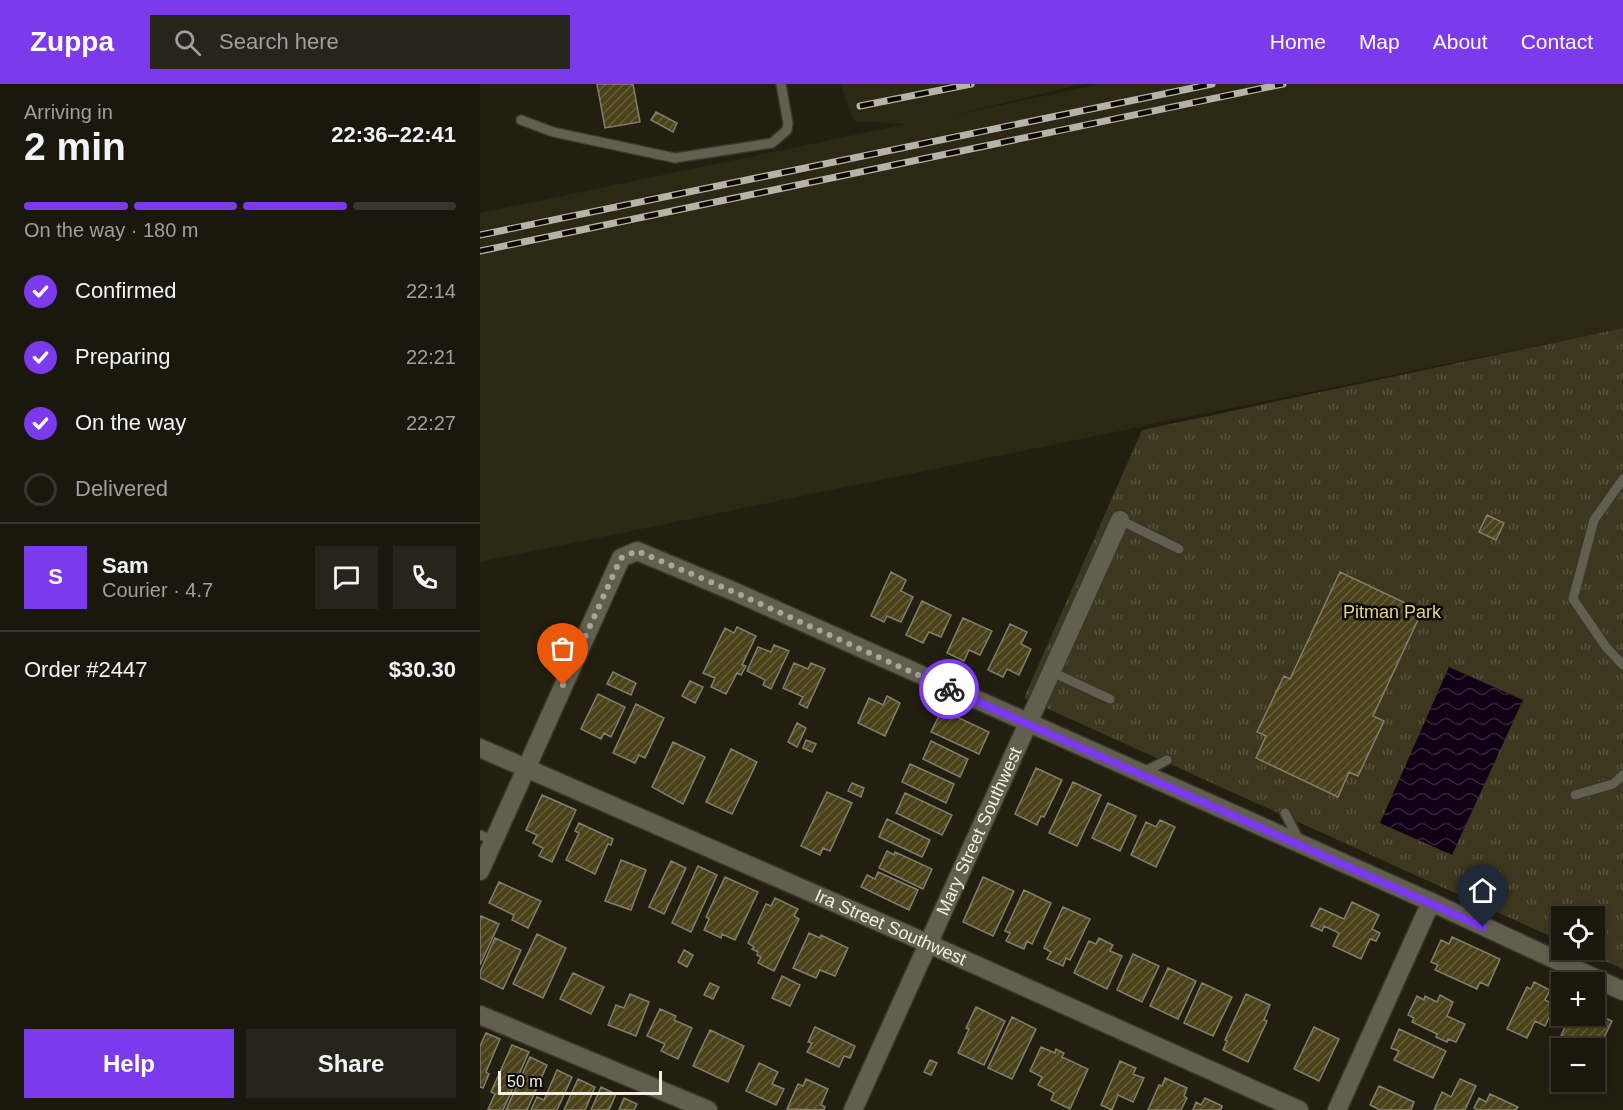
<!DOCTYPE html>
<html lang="en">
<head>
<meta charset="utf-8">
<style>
  :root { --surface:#1a170d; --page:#27241b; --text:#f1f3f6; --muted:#9f9f9d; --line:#38362e; --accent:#7c3aed }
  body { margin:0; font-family:Helvetica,sans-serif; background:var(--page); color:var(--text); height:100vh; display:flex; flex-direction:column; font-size:22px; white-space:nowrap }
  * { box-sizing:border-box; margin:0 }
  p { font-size:20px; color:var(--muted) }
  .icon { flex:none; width:33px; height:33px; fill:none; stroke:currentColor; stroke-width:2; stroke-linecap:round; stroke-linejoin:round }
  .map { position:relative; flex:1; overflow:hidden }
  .panel { display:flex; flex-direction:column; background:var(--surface); width:480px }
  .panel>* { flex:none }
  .tools { position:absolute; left:1071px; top:822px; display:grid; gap:12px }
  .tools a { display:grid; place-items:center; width:54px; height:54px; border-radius:0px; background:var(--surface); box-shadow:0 3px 9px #0003,0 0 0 2px var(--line); font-size:30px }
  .scale { position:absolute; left:18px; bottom:15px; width:164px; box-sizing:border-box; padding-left:6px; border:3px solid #f0eee5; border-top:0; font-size:16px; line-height:21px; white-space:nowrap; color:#f0eee5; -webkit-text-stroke:4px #0a0904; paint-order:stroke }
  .pin { position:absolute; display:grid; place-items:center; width:51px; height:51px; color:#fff; margin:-62px -26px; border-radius:50% 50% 50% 0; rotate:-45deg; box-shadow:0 0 6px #0007 }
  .pin .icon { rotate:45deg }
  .courier { position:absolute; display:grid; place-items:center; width:60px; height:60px; margin:-30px; border:4px solid #7c3aed; border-radius:50%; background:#fff; color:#222; box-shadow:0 2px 8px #0007 }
  .summary em { font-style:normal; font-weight:700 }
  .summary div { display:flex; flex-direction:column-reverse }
  .summary { display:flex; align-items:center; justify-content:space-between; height:102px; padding:0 24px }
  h1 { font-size:39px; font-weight:700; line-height:45px }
  .bar { display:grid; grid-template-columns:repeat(4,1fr); gap:9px 6px; align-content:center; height:72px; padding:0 24px }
  .bar i { height:8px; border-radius:4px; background:var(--line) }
  .bar .selected { background:var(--accent) }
  .bar p { grid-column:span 4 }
  .line { display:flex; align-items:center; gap:15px; padding:0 24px; border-top:2px solid var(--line) }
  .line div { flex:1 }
  .round { display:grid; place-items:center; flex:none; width:63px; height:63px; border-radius:0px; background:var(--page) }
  ol { padding:0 24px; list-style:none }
  li { display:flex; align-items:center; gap:18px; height:66px }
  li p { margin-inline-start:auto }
  li .icon { padding:6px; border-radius:50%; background:var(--accent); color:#fff; stroke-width:4 }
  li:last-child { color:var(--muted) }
  li i { width:33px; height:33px; border:3px solid var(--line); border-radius:50% }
  .cta { display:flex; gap:12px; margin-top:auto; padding:12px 24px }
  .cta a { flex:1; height:69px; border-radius:0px; background:var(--accent); color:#fff; font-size:24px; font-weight:700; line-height:69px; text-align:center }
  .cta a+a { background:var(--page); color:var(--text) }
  header { display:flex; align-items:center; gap:36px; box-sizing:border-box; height:84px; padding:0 30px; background:var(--accent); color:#fff }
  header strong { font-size:28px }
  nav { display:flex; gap:33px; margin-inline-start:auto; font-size:21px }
  .search { width:420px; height:54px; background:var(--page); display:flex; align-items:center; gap:15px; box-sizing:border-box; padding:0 21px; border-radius:0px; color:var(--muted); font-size:22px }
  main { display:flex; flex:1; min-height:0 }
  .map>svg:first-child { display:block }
</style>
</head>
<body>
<header>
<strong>Zuppa</strong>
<div class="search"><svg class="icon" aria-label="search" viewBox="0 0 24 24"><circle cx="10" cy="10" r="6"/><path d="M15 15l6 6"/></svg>Search here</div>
<nav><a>Home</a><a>Map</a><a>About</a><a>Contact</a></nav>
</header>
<main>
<section class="panel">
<div class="summary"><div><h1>2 min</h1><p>Arriving in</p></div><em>22:36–22:41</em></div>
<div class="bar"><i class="selected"></i><i class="selected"></i><i class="selected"></i><i></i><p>On the way · 180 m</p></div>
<ol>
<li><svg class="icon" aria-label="check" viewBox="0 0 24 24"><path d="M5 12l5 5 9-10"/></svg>Confirmed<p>22:14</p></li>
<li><svg class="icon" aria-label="check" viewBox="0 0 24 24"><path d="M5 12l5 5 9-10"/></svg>Preparing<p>22:21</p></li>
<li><svg class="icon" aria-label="check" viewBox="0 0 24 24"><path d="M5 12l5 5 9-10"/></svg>On the way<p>22:27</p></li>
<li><i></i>Delivered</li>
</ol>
<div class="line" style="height:108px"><b class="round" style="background:var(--accent);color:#fff">S</b><div><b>Sam</b><p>Courier · 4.7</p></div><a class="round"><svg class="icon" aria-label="chat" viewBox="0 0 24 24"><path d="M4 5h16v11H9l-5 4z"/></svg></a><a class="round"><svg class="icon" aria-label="phone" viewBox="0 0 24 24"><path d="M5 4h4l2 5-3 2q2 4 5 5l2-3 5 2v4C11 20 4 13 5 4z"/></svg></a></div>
<div class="line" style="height:78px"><div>Order #2447</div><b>$30.30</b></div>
<div class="cta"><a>Help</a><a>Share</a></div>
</section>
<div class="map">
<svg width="1143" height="1026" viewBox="0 0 1143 1026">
  <defs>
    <pattern id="park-tufts" width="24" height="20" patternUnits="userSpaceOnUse" patternTransform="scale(1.5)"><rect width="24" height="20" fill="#3d371f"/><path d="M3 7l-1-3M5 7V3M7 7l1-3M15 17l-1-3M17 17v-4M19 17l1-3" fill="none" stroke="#59543f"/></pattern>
    <pattern id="water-waves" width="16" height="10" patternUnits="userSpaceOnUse" patternTransform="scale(1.5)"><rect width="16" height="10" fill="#100016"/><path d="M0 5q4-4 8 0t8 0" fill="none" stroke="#332638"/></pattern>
    <pattern id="building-hatch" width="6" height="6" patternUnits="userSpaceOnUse" patternTransform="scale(1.5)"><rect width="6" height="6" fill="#4b4219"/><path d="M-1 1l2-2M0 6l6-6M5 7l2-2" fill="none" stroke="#655e3a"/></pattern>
  </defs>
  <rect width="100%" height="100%" fill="#221f11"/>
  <path fill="#2d2813" d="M360,0H602L469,32L621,0H1143V244L0,478V129L427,40L374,37Z"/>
  <path fill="url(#park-tufts)" d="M1143,244V885L1101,866H1114V832H1082L1081,857L544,614L662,346Z"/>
  <path fill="url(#water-waves)" d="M969,583L1043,616L972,771L900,739Z"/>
  <path fill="url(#building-hatch)" stroke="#827f6e" stroke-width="1.5" d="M117,0H153L160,38L125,44Z
    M176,28L197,39L193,48L171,36Z
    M1007,431L1024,439L1016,456L999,448Z
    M411,488L426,496L421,507L433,513L421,538L407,532L404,538L391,532Z
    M860,488L942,527L893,632L904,637L878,692L869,688L858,713L776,674L786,652L777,648L804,592L810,595Z
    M442,517L471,531L461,553L449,548L443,559L426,551Z
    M483,534L512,547L500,571L489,566L484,577L467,569Z
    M530,540L547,548L541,560L551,565L539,591L527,585L523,593L508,586Z
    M257,543L276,552L262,581L266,582L261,591L257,589L246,610L231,603L235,594L223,589L245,544L254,549Z
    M294,561L309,567L291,605L283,601L285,596L267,587L278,563L291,568Z
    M314,579L328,585L331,579L345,585L327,624L319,620L323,613L303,604Z
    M133,588L156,599L151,611L127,600Z
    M210,597L223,603L215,619L202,612Z
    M118,610L145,623L131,653L124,649L121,655L101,645Z
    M407,612L420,619L405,652L378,639L389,614L403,621Z
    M156,620L184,634L165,674L159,671L155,679L133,669Z
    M462,626L509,648L499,670L451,648Z
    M317,639L326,644L317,663L308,658Z
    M326,656L336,660L332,668L323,664Z
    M451,657L488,675L480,693L443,675Z
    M193,658L225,673L203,720L172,703Z
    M251,665L277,678L252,730L226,718Z
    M430,680L474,700L466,719L422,698Z
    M556,684L582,696L564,733L561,732L557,741L535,730Z
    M593,698L621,711L597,762L569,749Z
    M372,699L384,704L381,713L368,707Z
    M347,708L372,719L350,767L343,764L340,771L321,762Z
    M425,709L472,731L462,751L416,729Z
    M62,711L96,726L72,778L59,772L63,764L53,759L57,751L46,746Z
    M628,719L656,732L640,767L612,754Z
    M407,735L450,756L442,773L399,753Z
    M680,736L695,743L676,783L651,771L666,738L676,743Z
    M99,739L133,755L131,761L128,760L115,790L86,776L99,749L95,747Z
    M407,767L414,771L415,768L452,785L443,805L399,784Z
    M141,776L166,786L151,826L125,817Z
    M191,777L206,784L184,830L169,823Z
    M218,782L237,791L211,848L192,839Z
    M398,788L438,806L429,826L381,803L387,791L395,795Z
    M245,793L278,808L255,856L242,850L241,854L224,846L229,835L226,833Z
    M503,793L534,807L513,852L483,838Z
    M19,798L61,817L48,844L32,836L34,831L9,819Z
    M544,806L571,819L552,860L547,857L544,865L526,857L530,849L525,847Z
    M295,814L318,825L314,832L319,835L294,887L278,879L281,873L277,871L278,868L272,865L274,863L268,859L286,820L291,822Z
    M872,818L899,831L892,845L900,849L896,857L890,855L881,875L853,862L859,849L844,842L842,847L831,842L840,824L864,835Z
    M583,823L610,835L590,876L586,874L583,882L567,875L571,868L564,864Z
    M1,832L19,840L0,881V834Z
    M329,849L340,854L341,851L368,864L355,892L340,886L336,894L313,884Z
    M57,850L86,864L63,914L33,900Z
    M972,853L1020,875L1008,902L1000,898L997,905L955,886L958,881L951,878L961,856L969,860Z
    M15,854L41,866L23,905L0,894V888Z
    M619,854L633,861L630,867L642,872L627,905L594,889L609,857L616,860Z
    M204,866L213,871L207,883L198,878Z
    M653,870L679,882L662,918L637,906Z
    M688,884L716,897L698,935L670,922Z
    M93,889L124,903L111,930L80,915Z
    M302,892L320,901L310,922L292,914Z
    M1054,898L1070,906L1065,916L1075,921L1065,942L1055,937L1047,954L1027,945L1047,903L1051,905Z
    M230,899L239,903L233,915L224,911Z
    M722,899L752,913L733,952L704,939Z
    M150,910L169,918L156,952L128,941L136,921L144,924Z
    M766,910L790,921L784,936L787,937L768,978L743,966L747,957L745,956Z
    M960,911L973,918L967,932L985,940L976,958L968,955L967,958L956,953L957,950L932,938L934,934L928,931L937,912L944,916L945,912L957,918Z
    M496,923L525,937L504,981L478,969L489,945L486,944Z
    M180,925L196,932L194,936L212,944L198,975L181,967L185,960L167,952Z
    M1114,929L1132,937L1114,974V964H1094L1096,959L1081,952L1090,932H1114Z
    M532,933L556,945L532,995L508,984Z
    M335,943L375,962L370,974L364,972L359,983L327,968L332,959L328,958Z
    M834,943L859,955L839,997L814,985Z
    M919,945L966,967L953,994L914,976L919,967L911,964Z
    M230,946L264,962L248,998L213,982Z
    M6,949L20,955L6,988L9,990L3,1004L0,1003V962Z
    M32,961L49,968L23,1026H11L8,1025L15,1010L11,1008Z
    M561,963L575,969L576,965L584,969L582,973L608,985L590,1025L571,1016L574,1009L558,1001L562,993L550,987Z
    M50,973L67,981L47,1026H26Z
    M450,976L457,979L451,991L444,988Z
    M640,977L656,984L653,990L664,994L653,1018L638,1011L632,1026L621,1021Z
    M279,979L298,988L292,1000L304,1005L296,1021L266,1007Z
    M77,986L92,993L77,1026H51L57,1013L64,1016Z
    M685,994L707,1004L704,1012L707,1014L701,1026H668L679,1001L682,1002Z
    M98,995L115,1003L105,1026H84Z
    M326,995L348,1005L341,1021L345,1023L344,1026L307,1025L318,1000L323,1002Z
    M980,995L996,1002L985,1026H954L962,1008L971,1013Z
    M899,1002L934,1018L931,1026H900L890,1021Z
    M121,1003L136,1010L129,1026H111Z
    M1010,1010L1038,1023L1036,1026H998L994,1024L999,1014L1006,1018Z
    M144,1014L157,1020L154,1026H139Z
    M725,1014L742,1022L741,1026H713L716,1018L721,1021Z"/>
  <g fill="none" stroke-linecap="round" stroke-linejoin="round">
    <g stroke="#39362f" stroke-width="12">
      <path id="service" d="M41,36L73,48L195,74L292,59L307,46L308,39L301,0
        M1143,395L1114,436L1093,515L1126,563L1143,581
        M640,436L699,465
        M572,588L630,615
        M662,689L687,676
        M1095,711L1133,700L1143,691
        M805,729L819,756
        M0,751L14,756"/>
    </g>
    <g stroke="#39362f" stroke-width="21">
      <g id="minor">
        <path id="s1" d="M0,664L431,852L819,1026"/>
        <path d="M0,787L141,474L157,467L253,507L951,818L1143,907"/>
        <path d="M0,931L228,1026"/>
        <path id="s2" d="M373,1026L640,436"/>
        <path d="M857,1026L951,818"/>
      </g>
    </g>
    <use href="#service" stroke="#635f4f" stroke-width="9"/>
    <use href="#minor" stroke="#635f4f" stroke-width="18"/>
    <g stroke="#b6b4a9" stroke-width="7">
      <path id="rail" d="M380,22L491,0
        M0,151L732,0
        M0,167L803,0"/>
    </g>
    <use href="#rail" stroke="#0a0904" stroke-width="4.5" stroke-dasharray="14" stroke-linecap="butt"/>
  </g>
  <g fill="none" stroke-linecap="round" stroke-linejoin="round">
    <path stroke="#a8a69b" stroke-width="6" stroke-dasharray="0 10.8" d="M83,601L141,474L157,467L252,507L469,605"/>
    <path stroke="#7c3aed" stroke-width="8" d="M469,605L1003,843"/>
  </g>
  <g text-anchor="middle" stroke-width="5" stroke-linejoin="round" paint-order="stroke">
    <g font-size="18" fill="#e5d48f" stroke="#0a0904">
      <text x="912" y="534">Pitman Park</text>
    </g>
    <g font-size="18" fill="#f0eee5" stroke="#0a0904">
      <text dy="6" stroke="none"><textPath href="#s2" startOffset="306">Mary Street Southwest</textPath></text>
      <text dy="6" stroke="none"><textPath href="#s1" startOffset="448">Ira Street Southwest</textPath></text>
    </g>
  </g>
</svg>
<div class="tools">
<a><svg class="icon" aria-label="locate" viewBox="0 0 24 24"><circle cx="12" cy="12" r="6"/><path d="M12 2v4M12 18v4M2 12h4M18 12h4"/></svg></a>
<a>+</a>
<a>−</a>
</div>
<div class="scale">50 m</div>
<div class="pin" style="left:83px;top:601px;background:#ea580c"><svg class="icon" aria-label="bag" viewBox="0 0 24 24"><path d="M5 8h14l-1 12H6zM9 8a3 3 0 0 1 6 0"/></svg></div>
<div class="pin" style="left:1003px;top:843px;background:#1f2937"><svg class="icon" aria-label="home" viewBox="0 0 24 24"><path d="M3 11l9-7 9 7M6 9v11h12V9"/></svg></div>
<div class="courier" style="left:469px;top:605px"><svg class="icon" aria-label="bike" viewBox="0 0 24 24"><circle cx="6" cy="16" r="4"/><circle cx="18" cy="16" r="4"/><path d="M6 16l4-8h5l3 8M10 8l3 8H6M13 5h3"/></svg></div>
</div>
</main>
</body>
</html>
